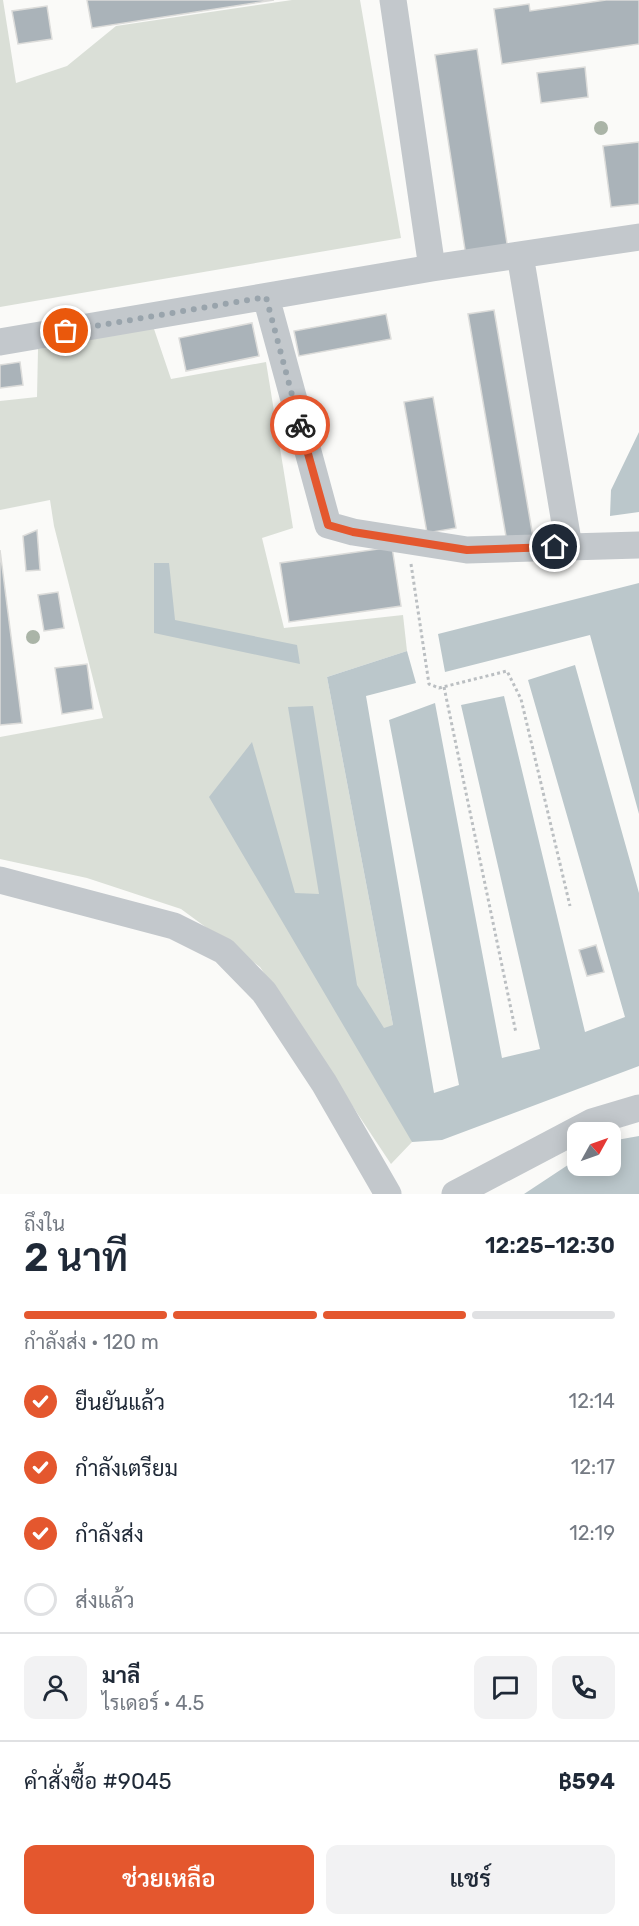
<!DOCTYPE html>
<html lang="th">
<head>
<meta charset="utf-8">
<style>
  :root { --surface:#fff; --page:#f2f2f3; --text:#1f2937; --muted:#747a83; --line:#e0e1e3; --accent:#e4572e }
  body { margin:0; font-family:Rubik,Sarabun,sans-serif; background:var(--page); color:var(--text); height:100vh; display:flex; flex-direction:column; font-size:22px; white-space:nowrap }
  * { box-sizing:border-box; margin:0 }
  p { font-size:20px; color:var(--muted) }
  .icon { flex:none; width:33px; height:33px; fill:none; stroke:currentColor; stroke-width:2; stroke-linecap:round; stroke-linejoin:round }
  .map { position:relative; height:1194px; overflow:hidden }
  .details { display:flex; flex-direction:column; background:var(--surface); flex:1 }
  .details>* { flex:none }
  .needle { width:39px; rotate:50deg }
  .buttons { position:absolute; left:567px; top:1122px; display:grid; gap:12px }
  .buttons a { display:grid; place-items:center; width:54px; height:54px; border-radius:12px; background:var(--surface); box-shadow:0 3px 15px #0003; font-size:30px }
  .pin { position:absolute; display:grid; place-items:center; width:51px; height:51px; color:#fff; margin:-26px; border:3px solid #fff; border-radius:50%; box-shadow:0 2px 6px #0007 }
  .courier { position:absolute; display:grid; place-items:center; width:60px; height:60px; margin:-30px; border:4px solid #e4572e; border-radius:50%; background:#fff; color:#222; box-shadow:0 2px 8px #0007 }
  .overview em { font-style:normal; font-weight:600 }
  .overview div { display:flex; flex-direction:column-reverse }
  .overview { display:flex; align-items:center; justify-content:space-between; height:102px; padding:0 24px }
  h1 { font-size:39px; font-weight:600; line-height:45px }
  .bar { display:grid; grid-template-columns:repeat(4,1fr); gap:9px 6px; align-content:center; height:72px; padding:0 24px }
  .bar i { height:8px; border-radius:4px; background:var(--line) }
  .bar .on { background:var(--accent) }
  .bar p { grid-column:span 4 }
  .line { display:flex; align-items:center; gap:15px; padding:0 24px; border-top:2px solid var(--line) }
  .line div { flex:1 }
  .round { display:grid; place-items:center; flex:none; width:63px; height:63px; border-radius:12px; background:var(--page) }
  ol { padding:0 24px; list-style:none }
  li { display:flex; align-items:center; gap:18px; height:66px }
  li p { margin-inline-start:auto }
  li .icon { padding:6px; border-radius:50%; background:var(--accent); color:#fff; stroke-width:4 }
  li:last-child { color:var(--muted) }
  li i { width:33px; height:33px; border:3px solid var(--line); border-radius:50% }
  .cta { display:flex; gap:12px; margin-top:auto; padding:12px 24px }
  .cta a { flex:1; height:69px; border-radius:12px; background:var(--accent); color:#fff; font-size:24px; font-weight:600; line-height:69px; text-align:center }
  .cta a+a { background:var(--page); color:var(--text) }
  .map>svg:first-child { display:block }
</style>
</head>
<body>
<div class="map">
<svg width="639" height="1194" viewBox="0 0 639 1194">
  <rect width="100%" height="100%" fill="#fafaf8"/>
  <path fill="#dadfd7" d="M0,0H3L16,83L67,66L116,26L292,0H360L401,238L0,307Z
    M153,326L171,379L266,362L293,528L262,538L284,628L403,615L407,651L327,677L393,1025L412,1142L391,1164L260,967L181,909L87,878L0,859V737L103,718L54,526L50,500L0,510V401L37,397L38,349Z"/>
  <path fill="#bbc7cb" d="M639,432V512L610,516L611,490Z
    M154,563H169L175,620L297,645L300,664L154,633Z
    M639,583V814L590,635L445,672L438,634Z
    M407,651L416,683L366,696L434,1093L459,1085L389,720L435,703L502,1058L540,1049L461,705L504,696L585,1032L625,1017L528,680L575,665L639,893V1066L442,1140L412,1142L209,797L252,742L295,893L319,894L288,707L313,706L357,985L384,1028L393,1025L327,677Z
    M639,1136V1194H524L577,1159L578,1166H610L611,1141Z"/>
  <path fill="#aab3b9" stroke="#dcdcda" stroke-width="1.5" d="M87,0H274L92,28Z
    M606,0H639V44L502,64L494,9L529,4L530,11Z
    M47,6L52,39L18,44L12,11Z
    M477,49L508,250L466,256L435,55Z
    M585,67L588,97L541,103L537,73Z
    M639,142V204L611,207L603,146Z
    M494,310L533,537L507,542L468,314Z
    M386,314L391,339L299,356L294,331Z
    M252,323L259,356L186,371L179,338Z
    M20,362L23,385L0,388V365Z
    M433,397L456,528L427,533L404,402Z
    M37,530L40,570L26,571L23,536Z
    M392,547L401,606L289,622L280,563Z
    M0,550L22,723L0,725Z
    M58,592L64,628L44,631L38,595Z
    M87,664L93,709L62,714L55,668Z
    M596,945L604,972L587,976L579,950Z"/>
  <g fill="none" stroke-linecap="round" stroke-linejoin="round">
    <path stroke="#bbbfc2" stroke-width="3" stroke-dasharray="3 3" stroke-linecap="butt" d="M411,564L429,684L439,688L507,671L521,699L570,906
      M444,687L516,1033"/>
    <path stroke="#c3c8cc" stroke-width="27" d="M393,0L432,268
      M520,255L569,547
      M266,297L328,525L353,532L467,550L639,545
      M0,342L432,268L639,237
      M0,880L174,926L224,951L264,992L324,1083L388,1194
      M455,1194L592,1122L639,1108"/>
  </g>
  <g fill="#aab4a7">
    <circle cx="601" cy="128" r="7"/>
    <circle cx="33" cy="637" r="7"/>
  </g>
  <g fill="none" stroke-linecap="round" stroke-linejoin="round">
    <path stroke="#99a4ac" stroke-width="6" stroke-dasharray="0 10.8" d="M66,331L266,297L300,425"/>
    <path stroke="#e4572e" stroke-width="8" d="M300,425L328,525L353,532L467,550L555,547"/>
  </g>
</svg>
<div class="buttons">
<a><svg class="needle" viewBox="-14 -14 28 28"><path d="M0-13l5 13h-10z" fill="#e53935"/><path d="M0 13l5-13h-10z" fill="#747a83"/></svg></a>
</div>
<div class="pin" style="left:66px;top:331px;background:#ea580c"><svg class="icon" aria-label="bag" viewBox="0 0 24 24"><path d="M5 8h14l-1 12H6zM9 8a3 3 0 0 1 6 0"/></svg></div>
<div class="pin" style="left:555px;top:547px;background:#1f2937"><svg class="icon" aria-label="home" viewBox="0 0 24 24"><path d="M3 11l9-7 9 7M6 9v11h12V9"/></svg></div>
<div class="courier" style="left:300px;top:425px"><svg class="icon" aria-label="bike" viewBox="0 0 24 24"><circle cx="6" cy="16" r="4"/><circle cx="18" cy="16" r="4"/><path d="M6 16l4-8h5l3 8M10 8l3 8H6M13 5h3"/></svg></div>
</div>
<section class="details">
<div class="overview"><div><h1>2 นาที</h1><p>ถึงใน</p></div><em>12:25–12:30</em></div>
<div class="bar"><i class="on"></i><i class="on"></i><i class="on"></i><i></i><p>กำลังส่ง · 120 m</p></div>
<ol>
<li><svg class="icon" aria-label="check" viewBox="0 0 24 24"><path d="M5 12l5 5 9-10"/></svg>ยืนยันแล้ว<p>12:14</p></li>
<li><svg class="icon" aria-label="check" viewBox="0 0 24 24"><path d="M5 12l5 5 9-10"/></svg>กำลังเตรียม<p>12:17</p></li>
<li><svg class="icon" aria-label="check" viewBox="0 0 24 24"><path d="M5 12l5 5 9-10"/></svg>กำลังส่ง<p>12:19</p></li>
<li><i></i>ส่งแล้ว</li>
</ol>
<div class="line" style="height:108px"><a class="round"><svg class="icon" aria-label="person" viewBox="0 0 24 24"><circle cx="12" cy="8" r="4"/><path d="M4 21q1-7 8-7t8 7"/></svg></a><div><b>มาลี</b><p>ไรเดอร์ · 4.5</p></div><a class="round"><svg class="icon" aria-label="chat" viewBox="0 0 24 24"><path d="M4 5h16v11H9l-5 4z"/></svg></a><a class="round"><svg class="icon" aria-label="phone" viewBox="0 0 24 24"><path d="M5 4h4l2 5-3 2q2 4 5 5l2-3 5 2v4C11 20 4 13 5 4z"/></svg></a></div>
<div class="line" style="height:78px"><div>คำสั่งซื้อ #9045</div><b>฿594</b></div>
<div class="cta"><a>ช่วยเหลือ</a><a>แชร์</a></div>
</section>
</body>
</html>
